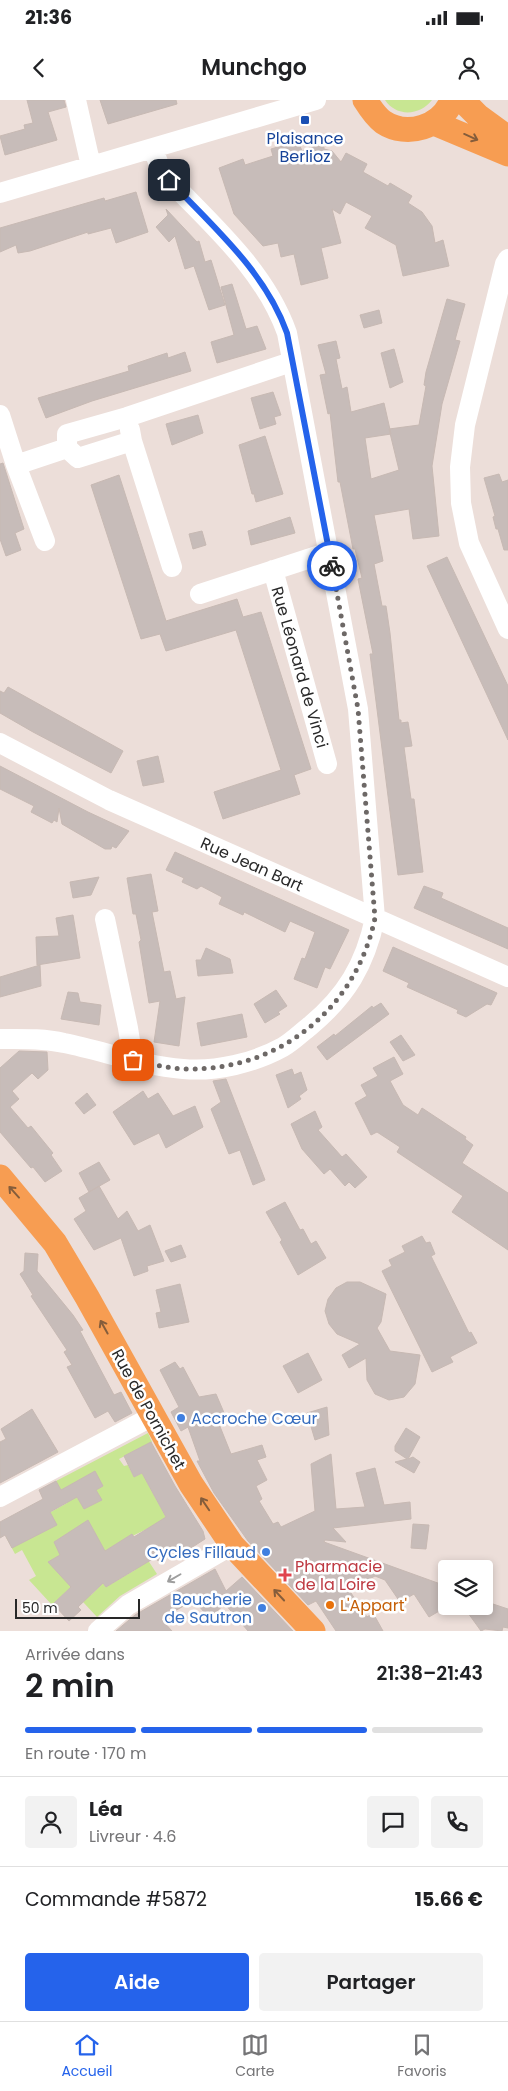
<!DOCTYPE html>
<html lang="fr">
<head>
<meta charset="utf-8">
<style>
  :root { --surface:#fff; --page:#f2f2f2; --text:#202124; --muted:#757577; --line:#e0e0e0; --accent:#2563eb }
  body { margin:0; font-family:Poppins,sans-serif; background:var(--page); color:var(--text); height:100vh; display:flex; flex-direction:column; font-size:19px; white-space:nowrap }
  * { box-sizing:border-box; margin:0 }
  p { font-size:16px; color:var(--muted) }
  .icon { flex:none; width:28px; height:28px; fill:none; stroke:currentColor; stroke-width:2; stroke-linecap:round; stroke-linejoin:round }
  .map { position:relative; height:1531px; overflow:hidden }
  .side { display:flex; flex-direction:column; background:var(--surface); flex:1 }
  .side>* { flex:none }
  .fabs { position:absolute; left:438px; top:1460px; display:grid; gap:10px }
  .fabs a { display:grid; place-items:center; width:55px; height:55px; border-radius:5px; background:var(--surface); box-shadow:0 2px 8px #0003; font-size:25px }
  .scale { position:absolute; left:15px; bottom:12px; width:125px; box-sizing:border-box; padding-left:5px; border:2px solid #282828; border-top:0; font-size:14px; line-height:18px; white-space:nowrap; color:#282828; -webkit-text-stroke:4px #fff; paint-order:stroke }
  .pin { position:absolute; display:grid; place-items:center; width:42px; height:42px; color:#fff; margin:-21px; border-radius:10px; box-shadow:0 2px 8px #0006 }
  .courier { position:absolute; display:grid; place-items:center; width:50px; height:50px; margin:-25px; border:4px solid #2563eb; border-radius:50%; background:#fff; color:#222; box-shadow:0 1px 6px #0007 }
  .head em { font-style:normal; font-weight:600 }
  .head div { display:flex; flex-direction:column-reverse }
  .head { display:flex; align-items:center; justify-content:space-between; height:85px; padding:0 25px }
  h1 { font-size:32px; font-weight:600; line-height:38px }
  .bar { display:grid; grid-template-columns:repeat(4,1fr); gap:8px 5px; align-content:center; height:60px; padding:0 25px }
  .bar i { height:6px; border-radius:4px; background:var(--line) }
  .bar .on { background:var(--accent) }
  .bar p { grid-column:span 4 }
  .line { display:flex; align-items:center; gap:12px; padding:0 25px; border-top:1px solid var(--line) }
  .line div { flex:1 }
  .round { display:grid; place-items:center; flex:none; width:52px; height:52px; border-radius:5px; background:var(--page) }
  .primary-button { display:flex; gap:10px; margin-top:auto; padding:10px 25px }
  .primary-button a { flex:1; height:58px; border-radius:5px; background:var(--accent); color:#fff; font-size:20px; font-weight:600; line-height:58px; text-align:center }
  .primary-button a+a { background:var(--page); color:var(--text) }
  .status { display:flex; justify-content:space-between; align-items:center; height:35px; padding:0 25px; background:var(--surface); direction:ltr }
  .status svg { height:14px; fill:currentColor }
  header { display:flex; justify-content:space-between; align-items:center; height:65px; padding:0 25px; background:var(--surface); font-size:22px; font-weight:600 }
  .tab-bar { display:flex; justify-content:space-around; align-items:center; height:70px; border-top:1px solid var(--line); background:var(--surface); font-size:14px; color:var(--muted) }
  .tab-bar a { display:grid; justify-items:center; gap:2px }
  .tab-bar .on { color:var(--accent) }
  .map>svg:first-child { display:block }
</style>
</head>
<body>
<div class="status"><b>21:36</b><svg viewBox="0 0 49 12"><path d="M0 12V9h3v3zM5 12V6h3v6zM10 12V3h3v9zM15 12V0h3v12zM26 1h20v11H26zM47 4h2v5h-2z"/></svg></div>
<header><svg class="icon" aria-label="back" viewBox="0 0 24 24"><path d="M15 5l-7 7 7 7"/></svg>Munchgo<svg class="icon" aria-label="person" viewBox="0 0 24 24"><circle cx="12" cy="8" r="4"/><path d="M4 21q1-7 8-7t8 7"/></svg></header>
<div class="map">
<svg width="508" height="1531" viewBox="0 0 508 1531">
  <rect width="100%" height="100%" fill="#ecded9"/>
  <path fill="#c8e692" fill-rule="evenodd" d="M385,0H432C420,16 396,17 385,0Z
    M148,1333L152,1342L119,1359L124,1366L128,1365L134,1377L142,1373L168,1421C133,1432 101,1454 71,1474L91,1495L103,1483L106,1487L135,1470L142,1451L157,1474L120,1496L97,1517L70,1488L52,1505L29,1480L36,1476L22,1450L15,1454L6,1437L67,1403L56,1381ZM95,1372L102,1386L96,1390L101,1399L97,1402L92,1392L78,1399L71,1385Z"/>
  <path fill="#c7bcb9" stroke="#c7b9b3" d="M27,0H64L66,7L48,12L57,40L5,55L0,36L25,29L24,25L33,23Z
    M100,0H176L177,4L108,24Z
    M298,41L302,51L316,46L324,47V49L332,51L341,62L346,53L367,64L363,72L388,86L390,83L412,96L408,103L422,112L432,126L435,143L443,140L449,166L403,176L396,145L365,128L372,116L346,102L340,114L332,109L341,143L321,148L328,178L301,185L294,154L281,157L278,143L263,146L234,114L219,68L243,59L245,65L273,56L271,49Z
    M136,92L148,132L116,143L111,128L88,134V132L30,151L18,153L16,145L0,152V128L104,98L105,101Z
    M166,109L197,142L199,141L205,162L211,160L225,205L209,210L194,166L185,169L175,136L169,142L156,127L168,115Z
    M232,184L246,229L257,226L266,249L217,263L211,242L234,235L221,187Z
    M447,199L465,204L455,240L460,241L442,304L432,366L439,436L413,439L409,409L374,415L383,461L374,464L382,506H386L390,533L399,620H401V623L408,622L412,646L404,647L411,699H414L423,772L398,775L370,554H373L358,479L362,478L355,449H353L340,382H338L330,313L328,314L320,275L326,274L318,245L336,241L340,258L336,259L342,289L347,287L351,312L384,303L391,334L365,338L371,379L399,370L389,329L419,325L426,286L424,285L426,272Z
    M379,210L382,223L364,228L360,215Z
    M394,249L403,282L390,288L381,253Z
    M185,252L191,271L92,301L46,318L38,298L129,271L128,266L167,253L168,258Z
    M273,292L281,315L274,317L276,324L260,329L251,298Z
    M198,315L203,333L172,345L166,324Z
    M265,336L283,394L256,402L254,394H252L239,345Z
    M3,363L24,429L15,433L21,450L6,456L0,439V364Z
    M499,374L502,382L508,380V450H504L498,429H496L493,417L495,416L484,378Z
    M119,375L166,521L237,499L243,517L261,512L311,669L294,675L300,694L223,719L214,692L281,670L236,530L166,551L160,534L141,539L91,385Z
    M290,417L295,433L251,445L248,431Z
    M202,431L206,445L193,449L189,434Z
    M447,457L508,586V640L427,466Z
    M8,587L123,651L111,673L33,632L0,613V591L4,593Z
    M158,656L164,682L143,686L137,661Z
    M0,666L88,712L129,731L116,748L112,746L111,749H105L62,724L59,708L57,722L54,720L52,723L31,712L34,706L0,689Z
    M175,752L349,830L330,869L325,867L317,888L294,879L302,858L305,859L315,832L290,821L285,832L244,812L243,815L219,804L222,797L201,786L197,789L182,782L184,778L166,770Z
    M151,774L158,811L152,812L164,872L170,871L176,899L185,897L179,946L154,942L160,901L149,903L139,842L141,840L136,814H133L127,778Z
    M99,777L91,795L73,798L70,782Z
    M424,786L443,793L441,798L508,828V849L414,808Z
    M73,815L80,858L37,865L36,837L59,836L56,818Z
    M393,847L497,893L491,905L487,904L466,917L457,913L458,910L407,887L409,883L383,871Z
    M206,848L230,859L233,873L198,876L196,860H201Z
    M40,865L41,886L0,897V877Z
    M276,890L287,906L278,912L280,914L265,923L254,904Z
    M68,892L78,893L80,902L101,905L99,925L61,919Z
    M381,903L389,914L327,960L317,947L334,934L335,936L372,906L373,908Z
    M242,914L247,937L201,946L197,923Z
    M401,935L415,955L403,961L390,942Z
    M19,951L47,952L48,970L38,979L32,973L12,991L19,999L10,1007L28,1028L31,1026L53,1053L51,1055L62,1071L45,1082L33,1067L31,1068L0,1032V968Z
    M394,957L403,974L390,981L403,1005L418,1015L422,1008L466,1037L465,1039L473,1045L462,1063L508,1093V1150L452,1112L463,1096L397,1052L400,1047L377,1032L371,1035L355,1003L367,996L361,985L378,976L373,968Z
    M292,969L294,975L301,972L307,990L299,996L301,999L288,1008L276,975Z
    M226,979L265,1080L253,1085L240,1050L229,1054L211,1009L221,1002L213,981Z
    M143,991L148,999L158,993L173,1016L195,1006L203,1027L166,1048L159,1033L134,1045L113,1012Z
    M87,993L96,1005L84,1014L75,1003Z
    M315,1011L322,1027L318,1030L342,1057L346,1054L367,1077L355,1088L349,1082L345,1086L330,1069L324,1074L302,1049L291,1024Z
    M99,1062L110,1080L89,1092L79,1073Z
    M99,1086L118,1119L127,1111L138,1131L150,1125L164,1161L147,1166L148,1171L134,1176L121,1138L94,1150L74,1119L86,1111L79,1098Z
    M285,1102L300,1130L303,1129L311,1144L316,1141L326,1158L298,1175L280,1142L282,1140L266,1112Z
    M422,1136L426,1143L430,1142L435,1154L431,1156L469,1233L471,1232L477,1243L450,1257L453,1262L432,1272L382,1171L392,1166L389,1160L405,1152L402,1146Z
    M181,1145L186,1157L171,1162L165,1151Z
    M25,1153L38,1154L37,1171L73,1215L83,1230L80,1231L114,1295L121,1292L132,1313L115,1322L108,1311L95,1318L67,1267L72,1265L64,1252L67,1250L31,1196L33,1195L20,1174L24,1171Z
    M347,1182H360L386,1194L381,1222L377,1228L390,1251L420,1255L415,1284L404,1297L389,1300L375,1294L367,1280L366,1258L349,1268L342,1255L360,1244L337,1234L329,1224L325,1211L328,1199L336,1188Z
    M180,1184L189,1222L159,1228L156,1213L161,1212L156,1190Z
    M308,1253L322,1280L298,1293L283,1266Z
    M175,1262L180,1269L183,1267L199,1297L216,1294L228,1322L219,1324L231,1354L262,1345L266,1357L257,1360L267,1380L256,1386L262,1399L259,1401L273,1424L278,1422L281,1427L315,1411L311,1364L331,1354L336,1409L365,1407L356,1373L375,1368L384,1405L410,1402L411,1419L333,1428L346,1442L325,1440L324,1442L446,1486V1507L429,1517L414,1494L400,1502L385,1480L375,1476L349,1490L367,1517L373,1513L383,1531H336L316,1501L308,1505L248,1441L214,1393L197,1361H200L188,1327L181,1331L171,1312L179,1307L160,1270Z
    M327,1307L329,1335L315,1340L307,1313Z
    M32,1309L58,1352L0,1383V1342L6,1339L1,1329Z
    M406,1328L420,1337L408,1359L413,1357L420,1362L414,1373L395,1362L407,1359L395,1351V1346Z
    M151,1342L175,1386L203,1431L205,1439L180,1455H174L173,1453L158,1461L156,1457L106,1487L103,1483L78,1507L81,1510L69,1521L53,1504L71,1487L48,1462L60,1455L54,1442L88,1420L105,1451L132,1434L134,1437L166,1417L142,1373L134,1377L124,1356Z
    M95,1371L103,1386L96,1390L102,1400L84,1409L77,1397L50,1412L57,1425L12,1448L5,1435L0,1438V1422L43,1399L39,1390L56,1381L61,1390Z
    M413,1424L429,1425L426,1449L411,1448Z
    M215,1469L226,1491L242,1477L293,1531H248L225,1504L209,1518L194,1500L161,1519L172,1531H116L135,1515Z
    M484,1501L508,1509V1528L503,1527L502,1531L485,1529L481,1531L463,1506H484Z"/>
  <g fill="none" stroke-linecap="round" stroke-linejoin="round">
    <path stroke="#fff" stroke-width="20" d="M76,0L91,66
      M0,93L316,0
      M508,159L505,164L465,325L460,367L461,403L469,443L508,529
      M0,315L16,365L67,348V334L127,317L291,262
      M132,341L172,467
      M67,348L78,358L132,341L130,330
      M16,365L45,441
      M273,470L327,664
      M200,494L329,452
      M0,643L109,700L508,877
      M105,819L128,928L133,960
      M0,939C21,939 43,938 64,943C104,951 143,966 183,969C216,972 254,963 283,947C292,942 301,933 310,926C346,896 365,865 375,818L358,609L287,233C265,171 214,127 169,80L160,68L153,48
      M0,1397L153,1316
      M98,1531L128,1505L232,1445"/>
    <path stroke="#f79d52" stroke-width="25" d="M365,0C370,8 375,16 383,22C407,38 442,27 452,0
      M462,0L478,16L508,38
      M434,23L508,54
      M0,1077L55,1143L87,1197L191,1384L232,1445L313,1531"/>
  </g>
  <defs><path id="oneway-shaft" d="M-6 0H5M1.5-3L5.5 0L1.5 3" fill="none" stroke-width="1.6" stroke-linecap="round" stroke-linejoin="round" transform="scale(1.25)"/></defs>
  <g stroke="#855d3b">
    <use href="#oneway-shaft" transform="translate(471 37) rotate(24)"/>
    <use href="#oneway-shaft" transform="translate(14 1092) rotate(-132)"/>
    <use href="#oneway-shaft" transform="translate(104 1227) rotate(-119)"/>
    <use href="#oneway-shaft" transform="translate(205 1404) rotate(-124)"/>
    <use href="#oneway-shaft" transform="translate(279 1495) rotate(-133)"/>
  </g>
  <use stroke="#9e9e9e" href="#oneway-shaft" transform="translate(174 1478) rotate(150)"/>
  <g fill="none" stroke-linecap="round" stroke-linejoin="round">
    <path stroke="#6d6866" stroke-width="5" stroke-dasharray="0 9" d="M133,960C150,963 168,969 186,969C279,971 356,909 375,818L358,609L332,466"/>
    <path stroke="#2563eb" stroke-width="6" d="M169,80C213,127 265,171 287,233L332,466"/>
  </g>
  <rect fill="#1a4fb4" stroke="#fff" stroke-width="2" x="300" y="15" width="10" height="10" rx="2.5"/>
  <g fill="#3f7fe0" stroke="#fff" stroke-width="2">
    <circle cx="181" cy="1318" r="5"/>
    <circle cx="266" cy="1452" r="5"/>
    <circle cx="262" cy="1508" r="5"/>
  </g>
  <path fill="#e0444e" stroke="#fff" stroke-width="2" d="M282.5 1467.5h5v5h5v5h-5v5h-5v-5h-5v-5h5z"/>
  <circle fill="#e8710a" stroke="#fff" stroke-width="2" cx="330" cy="1505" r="5"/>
  <g text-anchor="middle" stroke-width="5" stroke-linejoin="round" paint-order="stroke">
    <g font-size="16" fill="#164399" stroke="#fff">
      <text x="305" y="44">Plaisance<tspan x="305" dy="18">Berlioz</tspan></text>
    </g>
    <g font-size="16" fill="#282828" stroke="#fff">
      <text transform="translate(300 567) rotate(74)" y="6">Rue Léonard de Vinci</text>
      <text transform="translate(252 764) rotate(24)" y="6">Rue Jean Bart</text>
      <text transform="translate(149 1309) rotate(61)" y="6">Rue de Pornichet</text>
    </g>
    <g font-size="16" fill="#366cbe" stroke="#fff" text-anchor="end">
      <text x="191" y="1324" text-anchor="start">Accroche Cœur</text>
      <text x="256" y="1458">Cycles Fillaud</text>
      <text x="252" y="1505">Boucherie<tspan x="252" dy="18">de Sautron</tspan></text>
    </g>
    <g font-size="16" fill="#be3a42" stroke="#fff" text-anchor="start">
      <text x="295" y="1472">Pharmacie<tspan x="295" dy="18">de la Loire</tspan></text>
    </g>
    <g font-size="16" fill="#c56008" stroke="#fff" text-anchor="start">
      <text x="340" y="1511">L'Appart'</text>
    </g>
  </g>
</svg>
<div class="fabs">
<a><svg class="icon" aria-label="layers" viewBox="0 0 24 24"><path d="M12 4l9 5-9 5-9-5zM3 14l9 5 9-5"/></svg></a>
</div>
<div class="scale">50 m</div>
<div class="pin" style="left:133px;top:960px;background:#ea580c"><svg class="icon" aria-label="bag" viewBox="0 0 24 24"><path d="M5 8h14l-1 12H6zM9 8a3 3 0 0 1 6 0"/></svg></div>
<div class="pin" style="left:169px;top:80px;background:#1f2937"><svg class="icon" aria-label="home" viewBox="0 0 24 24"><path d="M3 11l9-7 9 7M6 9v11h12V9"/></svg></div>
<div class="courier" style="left:332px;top:466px"><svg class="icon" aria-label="bike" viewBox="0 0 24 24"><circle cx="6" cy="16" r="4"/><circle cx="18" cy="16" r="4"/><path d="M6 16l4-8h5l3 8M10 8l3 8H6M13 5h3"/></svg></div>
</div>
<section class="side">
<div class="head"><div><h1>2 min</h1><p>Arrivée dans</p></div><em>21:38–21:43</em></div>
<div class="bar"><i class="on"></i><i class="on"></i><i class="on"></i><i></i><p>En route · 170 m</p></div>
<div class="line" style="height:90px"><a class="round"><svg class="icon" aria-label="person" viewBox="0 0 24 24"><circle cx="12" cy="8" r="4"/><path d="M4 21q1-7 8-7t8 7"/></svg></a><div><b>Léa</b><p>Livreur · 4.6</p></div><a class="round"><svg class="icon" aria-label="chat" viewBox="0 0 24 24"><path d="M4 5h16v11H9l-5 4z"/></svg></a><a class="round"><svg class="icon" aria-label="phone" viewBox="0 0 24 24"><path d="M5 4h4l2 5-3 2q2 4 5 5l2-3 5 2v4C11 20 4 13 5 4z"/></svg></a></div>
<div class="line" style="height:65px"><div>Commande #5872</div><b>15.66 €</b></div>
<div class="primary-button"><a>Aide</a><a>Partager</a></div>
</section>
<nav class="tab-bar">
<a class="on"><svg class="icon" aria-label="home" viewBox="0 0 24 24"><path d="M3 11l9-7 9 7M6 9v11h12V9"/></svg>Accueil</a>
<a><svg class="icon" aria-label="map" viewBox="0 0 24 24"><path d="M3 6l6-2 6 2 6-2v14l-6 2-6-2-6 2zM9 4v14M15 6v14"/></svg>Carte</a>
<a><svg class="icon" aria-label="saved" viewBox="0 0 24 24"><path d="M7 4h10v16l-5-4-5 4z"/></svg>Favoris</a>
</nav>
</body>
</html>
